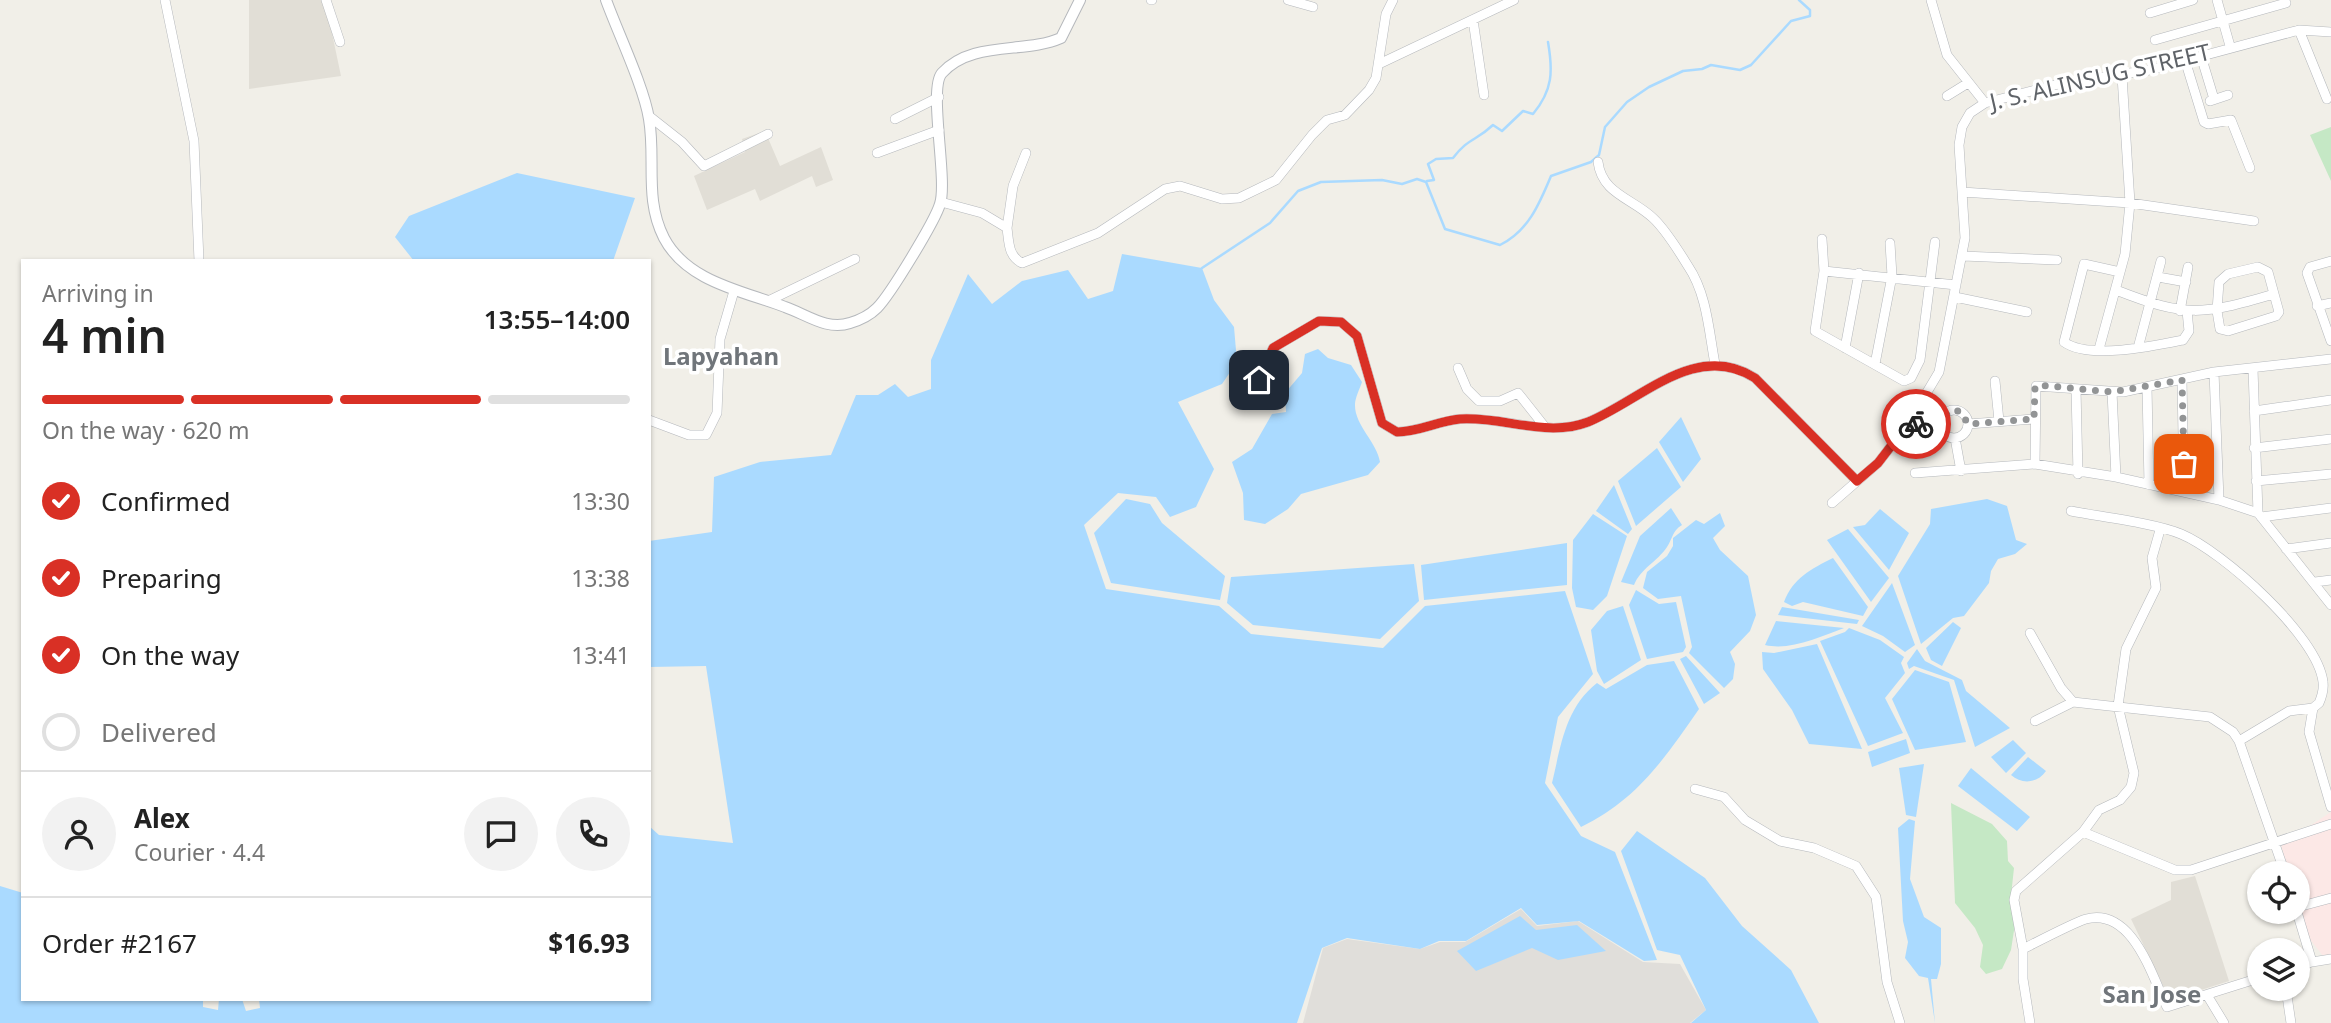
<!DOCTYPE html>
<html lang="en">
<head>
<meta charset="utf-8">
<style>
  :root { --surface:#fff; --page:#f2f2f2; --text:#222; --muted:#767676; --line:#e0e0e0; --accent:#d93025 }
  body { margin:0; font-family:"Noto Sans",sans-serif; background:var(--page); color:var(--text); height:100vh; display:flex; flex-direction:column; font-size:26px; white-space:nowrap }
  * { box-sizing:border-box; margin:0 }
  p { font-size:23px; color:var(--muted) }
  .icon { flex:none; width:38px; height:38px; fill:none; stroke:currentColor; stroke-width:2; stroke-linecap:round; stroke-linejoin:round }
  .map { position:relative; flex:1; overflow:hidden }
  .details { position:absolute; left:21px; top:259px; width:630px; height:742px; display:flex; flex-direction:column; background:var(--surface); border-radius:0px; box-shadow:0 2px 5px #0004 }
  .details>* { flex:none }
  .fabs { position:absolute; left:2247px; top:861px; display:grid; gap:14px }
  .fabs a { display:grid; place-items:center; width:63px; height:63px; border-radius:50%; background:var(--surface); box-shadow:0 2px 5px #0004; font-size:35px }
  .pin { position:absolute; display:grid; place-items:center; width:60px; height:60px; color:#fff; margin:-30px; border-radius:14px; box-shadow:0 4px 10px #0006 }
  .courier { position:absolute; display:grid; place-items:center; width:70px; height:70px; margin:-35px; border:5px solid #d93025; border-radius:50%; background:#fff; color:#222; box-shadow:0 2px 9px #0007 }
  .head em { font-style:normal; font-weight:600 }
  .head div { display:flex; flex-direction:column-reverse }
  .head { display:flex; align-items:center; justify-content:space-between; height:119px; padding:0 21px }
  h1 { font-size:46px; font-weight:600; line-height:52px }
  .bar { display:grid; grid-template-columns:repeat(4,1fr); gap:10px 7px; align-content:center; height:84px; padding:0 21px }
  .bar i { height:9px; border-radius:5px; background:var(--line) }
  .bar .on { background:var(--accent) }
  .bar p { grid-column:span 4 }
  .line { display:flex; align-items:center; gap:18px; padding:0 21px; border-top:2px solid var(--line) }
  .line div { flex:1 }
  .round { display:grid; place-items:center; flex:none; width:74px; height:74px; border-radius:37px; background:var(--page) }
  ol { padding:0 21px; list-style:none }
  li { display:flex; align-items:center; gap:21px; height:77px }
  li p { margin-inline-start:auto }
  li .icon { padding:7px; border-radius:50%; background:var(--accent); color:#fff; stroke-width:4 }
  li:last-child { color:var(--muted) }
  li i { width:38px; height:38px; border:4px solid var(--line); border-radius:50% }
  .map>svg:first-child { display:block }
</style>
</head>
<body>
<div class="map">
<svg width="2331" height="1023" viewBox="0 0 2331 1023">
  <rect width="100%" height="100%" fill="#f1efe8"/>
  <path fill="#e0deda" d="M1521,909L1537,926L1578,921L1643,962L1680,964L1706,1010L1690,1023H1303L1323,948L1347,939L1420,949L1440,942H1465Z"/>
  <path fill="#e1ded6" d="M249,0H325L341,76L249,89Z
    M765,131L780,166L821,147L833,180L816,187L812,176L760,201L755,189L707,210L694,176L745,152L742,139Z
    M2195,876L2229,981L2170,1000L2131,919L2171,900V882Z"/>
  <path fill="#fce8e6" d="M2331,812V955L2323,956L2309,938L2298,901V873H2289L2281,845Z"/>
  <path fill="#c5e8c5" d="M2331,127V181L2310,135Z
    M1951,803L1992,824L2007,841L2008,861L2014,868L2010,905L2015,924L2011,950L2002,969L1986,974L1980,967L1983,945L1975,928L1955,903Z"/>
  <path fill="#aadaff" d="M517,173L635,198L613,261H414L395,237L409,216Z
    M1122,254L1202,268L1214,300L1234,327L1237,362L1222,384L1178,402L1214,469L1196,507L1170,517L1156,497L1118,493L1084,525L1106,589L1219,606L1251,634L1383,648L1425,606L1565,591L1593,674L1558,717L1545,783L1581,836L1615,852L1657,960L1644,961L1579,921L1537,925L1521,908L1466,941H1439L1420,949L1347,938L1322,948L1297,1023H0V886L23,893V999H203V1007L218,1010L219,999H242L246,1011L260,1008L259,999H649V826L659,835L733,843L706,666L649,667V541L712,532L714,477L760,462L831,455L856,395H878L895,384L908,397L931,389V360L968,274L992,304L1022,281L1068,270L1088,299L1113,291Z
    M1318,349L1328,358L1351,365L1362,382C1360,388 1355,398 1355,404C1354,425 1377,442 1380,462L1368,475L1301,494L1288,509L1265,524L1244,520L1243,493L1232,462L1252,449L1272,414L1286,412L1285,393L1302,373L1305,354Z
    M1681,417L1701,459L1683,482L1659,442Z
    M1657,448L1681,487L1636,526L1618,481Z
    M1614,485L1632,529L1628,534L1596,511Z
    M1126,499L1150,504L1162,523L1225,576L1220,600L1111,583L1094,533Z
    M1987,499L2007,506L2016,540L2027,544L2015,554L1998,559L1991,571L1989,583L1964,616L1953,618L1921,644L1898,576L1930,524L1931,509Z
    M1671,508L1682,525C1672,531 1673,538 1667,547C1657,562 1641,568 1634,585L1621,582L1640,536Z
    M1880,509L1909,533L1889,570L1853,527L1865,525Z
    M1720,513L1725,526L1713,538L1720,550L1748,576L1756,615L1750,631L1730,652L1735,664L1733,679L1724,688L1689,653L1692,647L1681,596L1658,599L1643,588L1647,572L1667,556L1673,546V538L1696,520L1704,524Z
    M1593,514L1627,536L1607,596L1593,610L1576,607L1572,588L1573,540Z
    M1848,529L1889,578L1871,602L1827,540Z
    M1567,543V585L1424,600L1421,565Z
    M1833,558L1868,607L1863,616L1803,602L1792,606L1784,602C1793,578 1811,569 1833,558Z
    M1414,564L1419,601L1380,639L1253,625L1227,603L1231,577Z
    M1892,583L1915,645L1905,652L1883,636L1862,626Z
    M1636,590L1659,604L1676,602L1686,647L1683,652L1647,659L1629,605Z
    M1623,606L1641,660L1604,684L1597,671L1591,630L1607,611Z
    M1782,607L1859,620L1857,624L1778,615Z
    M1776,621L1844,628C1820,637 1790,651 1765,645Z
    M1953,622L1961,628L1942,666L1931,660L1926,648Z
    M1849,628L1880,640L1904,657L1901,663L1905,673L1885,698L1903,733L1868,746L1820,641L1845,632Z
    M1817,644L1862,749L1809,744L1792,710L1763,669L1762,652L1774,653Z
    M1917,649L1925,661L1962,680L1966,691L2010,728L1975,747L1954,680L1914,666L1909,669L1907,663Z
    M1686,656L1720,693L1704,704L1680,659Z
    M1674,661L1699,709C1665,758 1637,800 1581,827L1552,783C1561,746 1565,708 1597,683L1606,689L1647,665Z
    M1915,670L1949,682L1966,742L1915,750L1892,699Z
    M1906,739L1910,753L1872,767L1868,752Z
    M2013,740L2026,753L2006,773L1991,757Z
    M2028,757L2046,771C2038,783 2022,785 2011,775Z
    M1924,764L1916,817L1906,815L1899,768Z
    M1971,768L2030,817L2017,831L1958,786Z
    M1909,819L1915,821L1910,879L1924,917L1941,928V964L1937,979H1931L1935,1023L1928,978L1919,976L1905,958L1908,942L1903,921L1898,828Z
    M1637,831L1705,878L1742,926L1791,970L1819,1023H1691L1706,1010L1680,955L1657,950L1621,851Z
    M1520,916L1536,930L1577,925L1606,951L1558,960L1532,948L1476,971L1457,951Z"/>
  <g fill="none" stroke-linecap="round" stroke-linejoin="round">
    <path stroke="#aadaff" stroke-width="2.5" d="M1427,181L1434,180L1428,164L1436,159L1453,158C1468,138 1476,141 1493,125L1502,131L1523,111L1533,114C1553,90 1553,71 1548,42
      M1202,268L1270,223L1298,191L1321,182L1382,180L1402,184L1417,179L1426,182L1445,229L1500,245C1528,231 1539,205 1551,176L1591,162L1599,155L1605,127L1627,102L1649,87L1683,71L1702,69L1711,65L1740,70L1751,65L1791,21L1810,16V10L1799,0"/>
    <g stroke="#b5b8bc" stroke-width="10">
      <path id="minor" d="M165,0L194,141L199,261
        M326,0L340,42
        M1151,0H1152
        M1288,0L1313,7
        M1931,0L1947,55L1985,103
        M2217,0L2230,46
        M2150,13L2193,0
        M1473,20L1484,95
        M2299,30L2327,99
        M2155,40L2286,3
        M2201,56L2214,99
        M2185,60L2204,122L2208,124L2231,120L2250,168
        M1379,64L1514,0
        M1947,96L1968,83
        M2210,101L2228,95
        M649,116L682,142L704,166L768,134
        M895,119L939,97
        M877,153L939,130
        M1598,162C1602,194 1632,198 1653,218C1666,230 1678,250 1688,266C1707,294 1709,332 1715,364
        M1962,192L2130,203L2254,221
        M941,202L982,213L1007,228C1009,242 1008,256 1022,263L1098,233L1165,189L1180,186L1222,199L1239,198L1276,180L1312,135L1327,120L1345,115L1369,90L1376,78L1386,14L1393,0
        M1007,228L1013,186L1026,153
        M1822,239L1824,271L1815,331L1904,381L1911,378L1920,360L1935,242
        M1963,256L2057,260
        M2331,261L2310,267L2307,273L2331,341
        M2258,267L2268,272L2279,312L2276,316L2228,331L2220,329L2217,311L2219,282L2228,274Z
        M1824,271L1956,285
        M2120,272L2084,264L2064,342C2089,360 2154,346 2183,340L2189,331L2187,311
        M2158,277L2186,282
        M2116,290C2187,318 2202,315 2274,294
        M1955,297L2027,312
        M768,301L855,259
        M2317,306L2331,303
        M2180,311L2188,267
        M1845,348L1859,273
        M2138,348L2161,261
        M2099,349L2125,254L2130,203L2122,76
        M1875,364L1892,276L1890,243
        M1458,368L1467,389L1479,401H1500L1518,393L1545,427
        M2253,369L2258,513
        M2214,372L2219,500
        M1259,380L1273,348L1319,321L1341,322L1357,336L1382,423L1397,432C1419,432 1438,421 1460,419C1502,416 1547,438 1588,422C1640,401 1696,340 1755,378L1857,481
        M2182,380L2184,492
        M1995,381L1999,421
        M2147,387L2149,485
        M2076,389L2078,474
        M2112,392L2116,477
        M1940 424a14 14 0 1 1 28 0a14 14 0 1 1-28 0Z
        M2254,411L2331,400
        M649,420L689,435H706L717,413L720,339L734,291
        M1908,424L1941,425
        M1968,424L2034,419
        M1955,438L1961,471
        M2254,448L2331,439
        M2035,464L2036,386L2123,392L2214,372L2331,359
        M1915,473L2035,464L2116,477L2219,500L2258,513L2331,605
        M2256,481L2331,474
        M1832,503L1878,463L1908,424L1939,372L1965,238L1959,145L1962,127L1970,113L1985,103L2063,83L2150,70L2299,30L2331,32
        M2071,511C2102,517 2154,523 2181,534C2222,551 2318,636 2323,682C2324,689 2322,696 2319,703L2313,708L2309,732L2331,807
        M2261,517L2331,508
        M2286,549L2331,543
        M2315,582L2331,580
        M2030,633L2061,688L2073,702
        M2035,721L2073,702L2210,717L2233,732L2239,741L2285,873
        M2239,741L2289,711L2313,708
        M1695,789L1724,797L1745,820L1780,841L1814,848L1856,866L1876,897L1887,982L1900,1023
        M2083,832L2175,870H2191L2331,824
        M2298,907L2331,898
        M2297,912L2312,962L2331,959
        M2023,949C2037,942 2073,923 2086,919C2133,907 2152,977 2167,1007L2259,978
        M2298,966L2312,962
        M2286,989L2291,1023
        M2207,995L2224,1023
        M2030,1023L2023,979V949L2014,900L2016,891L2083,832L2099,810L2120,800L2131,787L2134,773L2118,706L2126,649L2156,588L2152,558L2160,530"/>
    </g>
    <g stroke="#b5b8bc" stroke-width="12">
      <path id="tertiary" d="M606,0C618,33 644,87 649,119C656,160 644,199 664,238C687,282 743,291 785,307C806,314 827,331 850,323C860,320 870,315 877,308C890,295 935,221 940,204C948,180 928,88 942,73C972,40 1025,54 1061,38L1080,0"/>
    </g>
    <use href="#minor" stroke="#fff" stroke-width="9"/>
    <use href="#tertiary" stroke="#fff" stroke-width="10"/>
  </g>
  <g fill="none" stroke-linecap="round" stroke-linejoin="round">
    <path stroke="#929495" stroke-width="7" stroke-dasharray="0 12.6" d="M1916,424L1941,425L1942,418L1954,410L1961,412L1968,424L2034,419L2035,388L2038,385L2112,392L2182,380L2184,464"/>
    <path stroke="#d93025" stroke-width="9" d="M1259,380L1273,348L1319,321L1341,322L1357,336L1382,423L1397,432C1419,432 1438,421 1460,419C1503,416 1546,438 1588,422C1640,401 1696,340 1755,378L1857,481L1878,463L1908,424H1916"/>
  </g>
  <g text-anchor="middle" stroke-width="7" stroke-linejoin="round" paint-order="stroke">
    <g font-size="23" fill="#5f6368" stroke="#fff">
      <text transform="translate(2100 77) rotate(-13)" y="8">J. S. ALINSUG STREET</text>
    </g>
    <g font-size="24" font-weight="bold" fill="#70757a" stroke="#fff">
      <text x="721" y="365">Lapyahan</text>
      <text x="2152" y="1003">San Jose</text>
    </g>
  </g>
</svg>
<div class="fabs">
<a><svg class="icon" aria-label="locate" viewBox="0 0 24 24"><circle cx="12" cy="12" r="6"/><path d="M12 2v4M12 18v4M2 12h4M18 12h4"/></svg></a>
<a><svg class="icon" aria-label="layers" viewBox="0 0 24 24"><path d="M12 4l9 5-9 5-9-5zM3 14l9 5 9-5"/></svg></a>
</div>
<div class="pin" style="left:2184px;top:464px;background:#ea580c"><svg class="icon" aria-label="bag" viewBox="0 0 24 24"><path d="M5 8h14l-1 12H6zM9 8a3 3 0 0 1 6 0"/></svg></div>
<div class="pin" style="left:1259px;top:380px;background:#1f2937"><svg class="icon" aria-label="home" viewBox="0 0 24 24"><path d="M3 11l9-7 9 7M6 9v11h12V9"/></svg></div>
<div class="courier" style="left:1916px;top:424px"><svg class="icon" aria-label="bike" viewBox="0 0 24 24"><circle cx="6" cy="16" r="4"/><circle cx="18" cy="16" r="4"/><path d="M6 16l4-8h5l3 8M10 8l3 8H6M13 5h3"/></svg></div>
<section class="details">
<div class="head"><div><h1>4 min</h1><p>Arriving in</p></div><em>13:55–14:00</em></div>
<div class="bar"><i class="on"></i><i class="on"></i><i class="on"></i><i></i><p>On the way · 620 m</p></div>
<ol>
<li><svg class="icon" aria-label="check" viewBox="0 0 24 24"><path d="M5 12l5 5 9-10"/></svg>Confirmed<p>13:30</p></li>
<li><svg class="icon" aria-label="check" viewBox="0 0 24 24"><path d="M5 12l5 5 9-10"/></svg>Preparing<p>13:38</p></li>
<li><svg class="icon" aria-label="check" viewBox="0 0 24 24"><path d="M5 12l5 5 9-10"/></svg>On the way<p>13:41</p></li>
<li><i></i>Delivered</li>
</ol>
<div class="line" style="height:126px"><a class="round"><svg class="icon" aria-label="person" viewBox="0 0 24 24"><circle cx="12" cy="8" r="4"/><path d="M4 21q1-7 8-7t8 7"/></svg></a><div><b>Alex</b><p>Courier · 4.4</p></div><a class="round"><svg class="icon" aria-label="chat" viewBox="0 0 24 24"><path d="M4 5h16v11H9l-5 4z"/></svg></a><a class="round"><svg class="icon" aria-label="phone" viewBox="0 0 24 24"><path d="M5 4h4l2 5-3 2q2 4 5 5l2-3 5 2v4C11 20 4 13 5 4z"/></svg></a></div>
<div class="line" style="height:91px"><div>Order #2167</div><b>$16.93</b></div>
</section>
</div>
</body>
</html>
